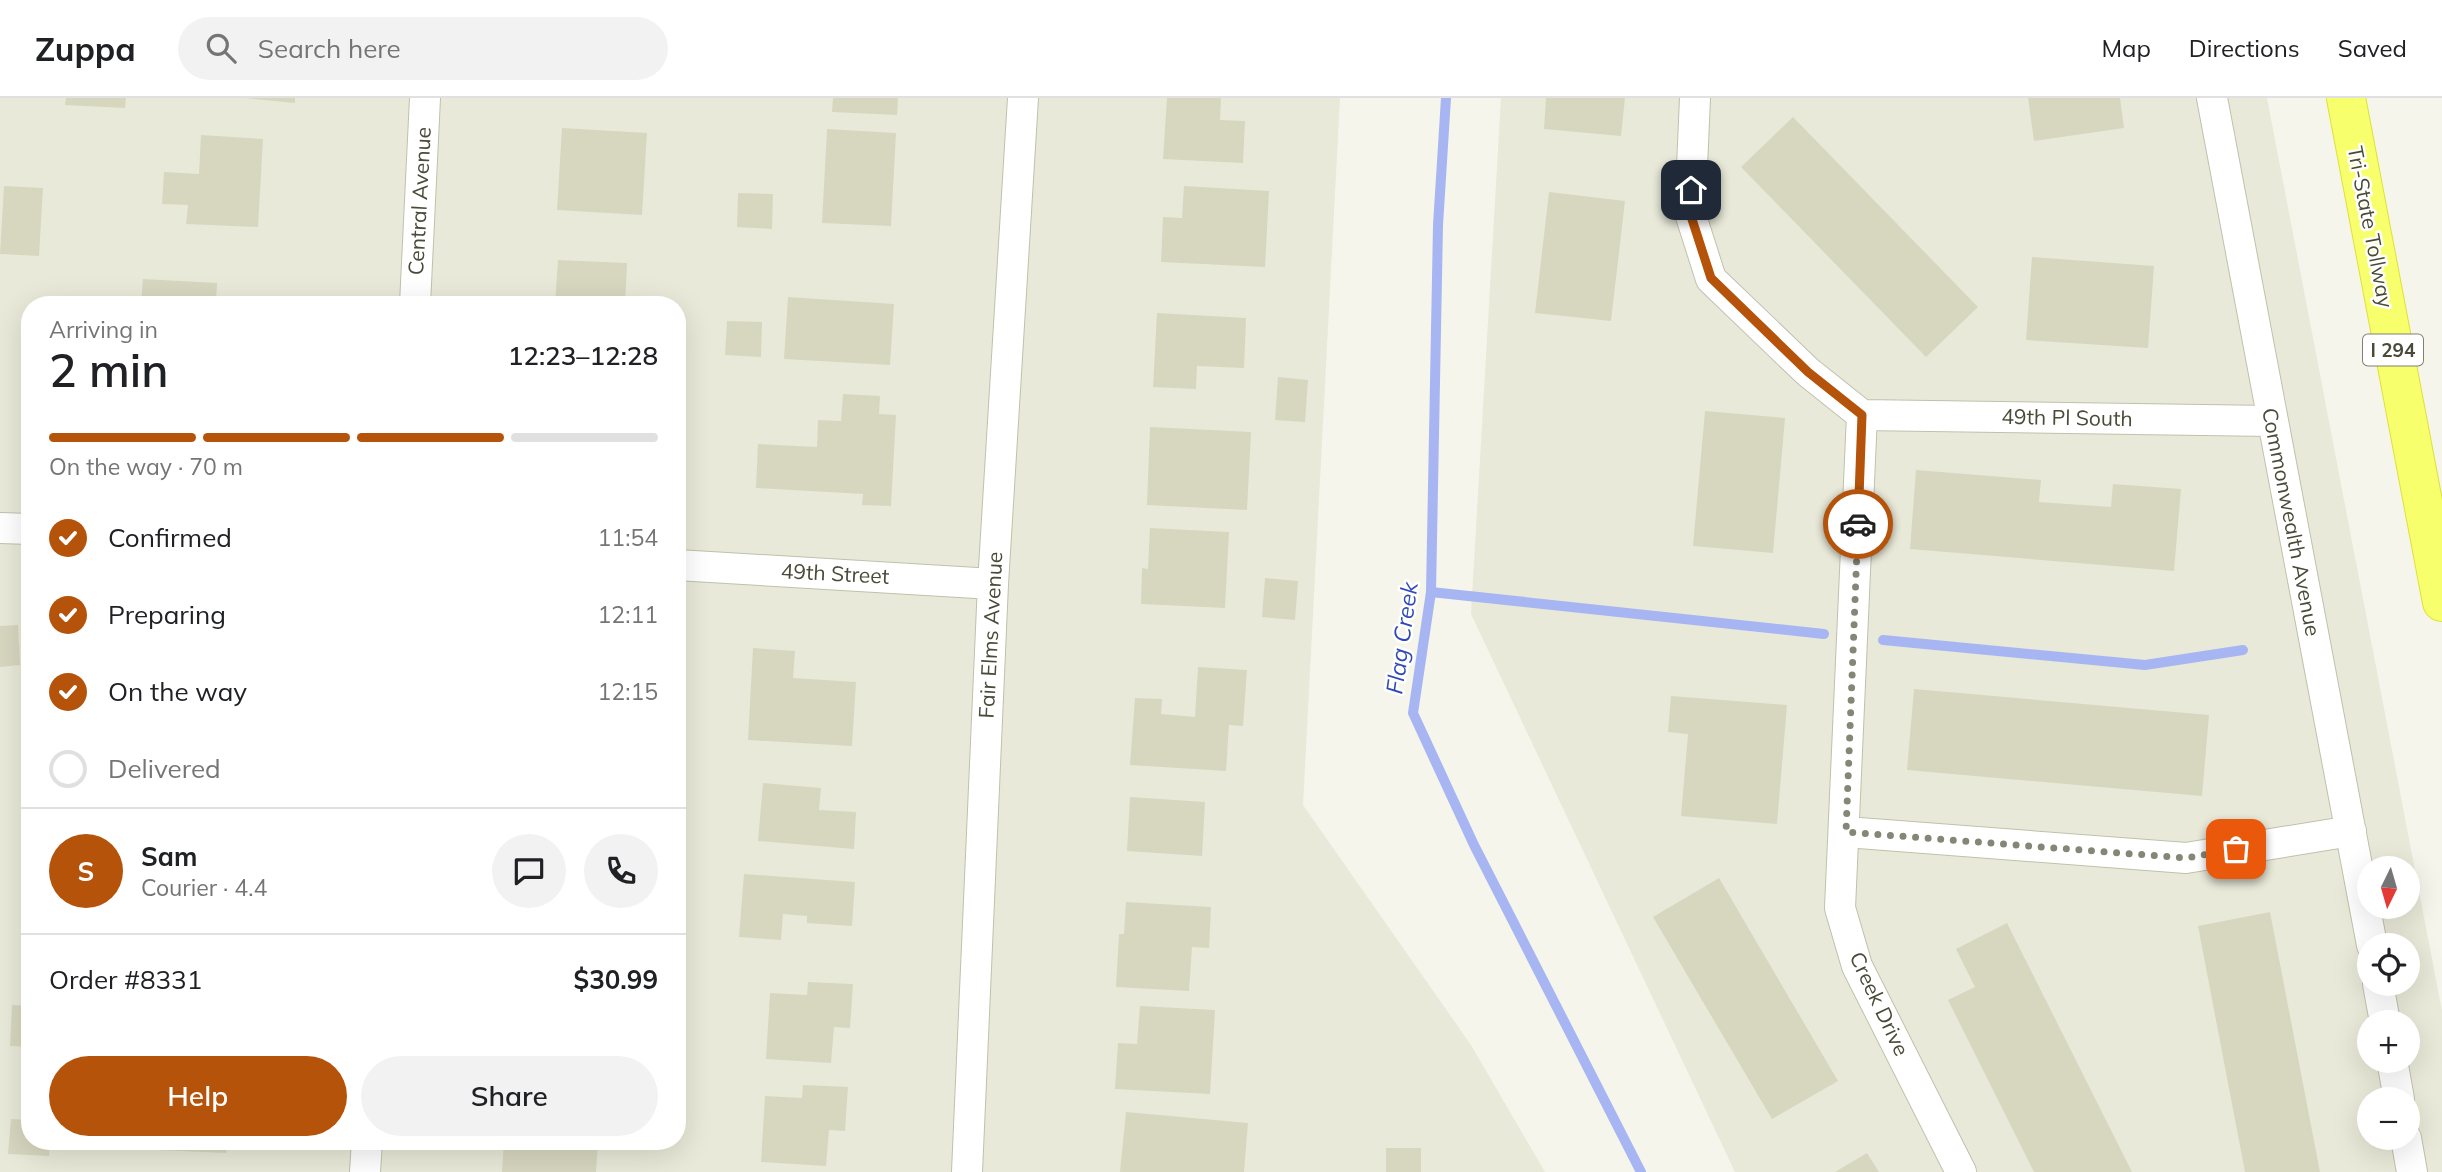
<!DOCTYPE html>
<html lang="en">
<head>
<meta charset="utf-8">
<style>
  :root { --surface:#fff; --page:#f2f2f2; --text:#202124; --muted:#757577; --line:#e0e0e0; --accent:#b45309 }
  body { margin:0; font-family:Mulish,sans-serif; background:var(--page); color:var(--text); height:100vh; display:flex; flex-direction:column; font-size:26px; white-space:nowrap }
  * { box-sizing:border-box; margin:0 }
  p { font-size:23px; color:var(--muted) }
  .icon { flex:none; width:38px; height:38px; fill:none; stroke:currentColor; stroke-width:2; stroke-linecap:round; stroke-linejoin:round }
  .map { position:relative; flex:1; overflow:hidden }
  .details { position:absolute; left:21px; top:198px; width:665px; height:854px; display:flex; flex-direction:column; background:var(--surface); border-radius:28px; box-shadow:0 7px 28px #0002 }
  .details>* { flex:none }
  .needle { width:46px; rotate:185deg }
  .controls { position:absolute; left:2357px; top:758px; display:grid; gap:14px }
  .controls a { display:grid; place-items:center; width:63px; height:63px; border-radius:50%; background:var(--surface); box-shadow:0 7px 28px #0002; font-size:35px }
  .pin { position:absolute; display:grid; place-items:center; width:60px; height:60px; color:#fff; margin:-30px; border-radius:14px; box-shadow:0 4px 10px #0006 }
  .courier { position:absolute; display:grid; place-items:center; width:70px; height:70px; margin:-35px; border:5px solid #b45309; border-radius:50%; background:#fff; color:#222; box-shadow:0 2px 9px #0007 }
  .head em { font-style:normal; font-weight:600 }
  .head div { display:flex; flex-direction:column-reverse }
  .head { display:flex; align-items:center; justify-content:space-between; height:119px; padding:0 28px }
  h1 { font-size:46px; font-weight:600; line-height:52px }
  .bar { display:grid; grid-template-columns:repeat(4,1fr); gap:10px 7px; align-content:center; height:84px; padding:0 28px }
  .bar i { height:9px; border-radius:5px; background:var(--line) }
  .bar .active { background:var(--accent) }
  .bar p { grid-column:span 4 }
  .line { display:flex; align-items:center; gap:18px; padding:0 28px; border-top:2px solid var(--line) }
  .line div { flex:1 }
  .round { display:grid; place-items:center; flex:none; width:74px; height:74px; border-radius:37px; background:var(--page) }
  ol { padding:0 28px; list-style:none }
  li { display:flex; align-items:center; gap:21px; height:77px }
  li p { margin-inline-start:auto }
  li .icon { padding:7px; border-radius:50%; background:var(--accent); color:#fff; stroke-width:4 }
  li:last-child { color:var(--muted) }
  li i { width:38px; height:38px; border:4px solid var(--line); border-radius:50% }
  .action { display:flex; gap:14px; margin-top:auto; padding:14px 28px }
  .action a { flex:1; height:80px; border-radius:42px; background:var(--accent); color:#fff; font-size:28px; font-weight:600; line-height:80px; text-align:center }
  .action a+a { background:var(--page); color:var(--text) }
  header { display:flex; align-items:center; gap:42px; box-sizing:border-box; height:98px; padding:0 35px; background:var(--surface); border-bottom:2px solid var(--line) }
  header strong { font-size:33px }
  nav { display:flex; gap:38px; margin-inline-start:auto; font-size:24px }
  .search { width:490px; height:63px; background:var(--page); display:flex; align-items:center; gap:18px; box-sizing:border-box; padding:0 24px; border-radius:38px; color:var(--muted); font-size:26px }
  .map>svg:first-child { display:block }
</style>
</head>
<body>
<header>
<strong>Zuppa</strong>
<div class="search"><svg class="icon" aria-label="search" viewBox="0 0 24 24"><circle cx="10" cy="10" r="6"/><path d="M15 15l6 6"/></svg>Search here</div>
<nav><a>Map</a><a>Directions</a><a>Saved</a></nav>
</header>
<div class="map">
<svg width="2442" height="1074" viewBox="0 0 2442 1074">
  <rect width="100%" height="100%" fill="#f5f5eb"/>
  <path fill="#e8e9d8" fill-rule="evenodd" d="M0,0H1340L1303,707L1471,947L1545,1074H0ZM30,206H677V1043H30Z
    M1501,0H2267L2442,913V1074H1735L1471,516ZM2370,770H2408V808H2370ZM2370,847H2408V886H2370ZM2370,924H2408V962H2370ZM2370,1001H2408V1040H2370Z"/>
  <g fill="none" stroke-linecap="round" stroke-linejoin="round">
    <path stroke="#a7b6f2" stroke-width="10" d="M1446,0L1438,127L1431,494L1413,615L1474,747L1641,1074
      M1431,494L1824,536
      M1883,542L2145,567L2243,552"/>
  </g>
  <path fill="#d7d7c0" d="M66,0H126L125,10L65,7Z
    M245,0H295V5Z
    M833,0H898L897,17L832,14Z
    M1167,0H1221L1220,22L1245,23L1243,65L1163,61Z
    M1546,0H1625L1621,38L1544,31Z
    M2028,0H2120L2124,30L2034,43Z
    M1793,19L1978,209L1926,259L1741,69Z
    M562,30L647,35L642,117L557,112Z
    M827,31L896,35L891,128L822,125Z
    M201,37L263,41L258,129L186,126L188,107L162,106L164,74L199,76Z
    M4,88L43,90L39,158L0,156Z
    M1184,88L1269,93L1265,169L1161,164L1163,119L1182,120Z
    M1549,94L1625,103L1611,223L1535,215Z
    M738,95L773,96L772,131L737,129Z
    M2032,159L2154,168L2148,250L2026,242Z
    M558,162L627,165L625,206H555Z
    M143,181L217,185L216,206H141Z
    M788,199L894,206L890,267L784,261Z
    M1157,215L1246,220L1244,270L1197,268L1196,291L1153,289Z
    M727,223L762,224L761,259L725,257Z
    M1278,279L1308,282L1305,324L1275,322Z
    M843,296L880,298L879,316L896,317L891,408L862,407L863,396L756,390L758,346L817,349L818,322L841,323Z
    M1705,313L1785,320L1773,455L1693,448Z
    M1150,329L1251,334L1247,412L1147,407Z
    M1916,372L2041,382L2039,404L2111,409L2113,386L2181,391L2174,473L1910,451Z
    M1150,430L1229,434L1225,510L1141,506L1142,470L1148,471Z
    M1265,480L1298,483L1295,522L1262,519Z
    M18,527L20,567L0,569V528Z
    M753,550L795,553L793,580L856,584L852,648L748,642Z
    M1198,569L1247,572L1243,628L1229,627L1226,673L1130,667L1135,600L1162,601L1161,616L1195,619Z
    M1914,591L2209,617L2202,698L1907,672Z
    M1671,598L1787,607L1777,726L1681,718L1688,636L1668,634Z
    M763,685L821,690L819,712L856,714L854,751L758,743Z
    M1130,699L1205,704L1202,758L1127,753Z
    M744,776L855,784L852,828L807,825V818L783,816L781,842L739,839Z
    M1719,780L1838,983L1772,1021L1653,819Z
    M1126,804L1211,809L1209,850L1192,849L1189,893L1116,889L1119,836H1124Z
    M2270,814L2320,1074H2245L2198,828Z
    M2007,825L2132,1074H2034L1948,902L1975,889L1956,851Z
    M808,884L853,886L850,930L834,929L831,965L766,961L770,895L807,897Z
    M12,907L30,908V949L10,948Z
    M1140,908L1215,912L1210,996L1115,991L1118,945L1137,946Z
    M803,987L848,989L845,1033L829,1032L826,1068L761,1064L765,998L802,1000Z
    M1126,1014L1248,1025L1244,1074H1120Z
    M11,1021L30,1022V1043H50L49,1058L8,1056Z
    M134,1043H227L226,1055L134,1051Z
    M504,1043H598L596,1074H502Z
    M1386,1050H1421V1074H1386Z
    M1867,1055L1879,1074H1835Z"/>
  <g fill="none" stroke-linecap="round" stroke-linejoin="round">
    <g stroke="#c0c1ad" stroke-width="32">
      <path id="minor" d="M1695,0L1690,115L1711,181L1808,274L1862,317L1840,810L1857,868L1961,1074
        M2212,0L2372,847
        M415,206L425,0
        M1862,317L2271,323
        M0,430L30,431
        M677,467L993,486
        M1846,734L2186,760L2351,733
        M2378,886L2385,924
        M2392,962L2399,1001
        M2406,1040L2412,1074
        M365,1074L367,1043
        M967,1074L993,486L1023,0"/>
    </g>
    <g stroke="#dee139" stroke-width="40">
      <path id="motorway" d="M2346,0L2442,504"/>
    </g>
    <use href="#minor" stroke="#fff" stroke-width="30"/>
    <use href="#motorway" stroke="#f8ff6c" stroke-width="38"/>
  </g>
  <g fill="none" stroke-linecap="round" stroke-linejoin="round">
    <path stroke="#868677" stroke-width="7" stroke-dasharray="0 12.6" d="M1858,426L1846,734L2186,760L2236,751"/>
    <path stroke="#b45309" stroke-width="9" d="M1691,92L1690,115L1711,180L1808,274L1862,317L1858,426"/>
  </g>
  <g text-anchor="middle" stroke-width="5" stroke-linejoin="round" paint-order="stroke">
    <rect fill="#fff" stroke="#808074" stroke-width="2" x="2363" y="236.5" width="60" height="31" rx="5"/>
    <g font-size="19" font-weight="bold" fill="#4a4a38">
      <text x="2393" y="259">I 294</text>
    </g>
    <g font-size="21" fill="#4a4a38" stroke="#fff">
      <text transform="translate(420 103) rotate(-87)" y="7">Central Avenue</text>
      <text transform="translate(2370 129) rotate(79)" y="7">Tri-State Tollway</text>
      <text transform="translate(2067 320) rotate(1)" y="7">49th Pl South</text>
      <text transform="translate(2291 424) rotate(79)" y="7">Commonwealth Avenue</text>
      <text transform="translate(835 476) rotate(3)" y="7">49th Street</text>
      <text transform="translate(991 537) rotate(-87)" y="7">Fair Elms Avenue</text>
      <text transform="translate(1879 906) rotate(65)" y="7">Creek Drive</text>
    </g>
    <g font-size="23" font-style="italic" fill="#2e49b9" stroke="#fff">
      <text transform="translate(1402 540) rotate(-82)" y="8">Flag Creek</text>
    </g>
  </g>
</svg>
<div class="controls">
<a><svg class="needle" viewBox="-14 -14 28 28"><path d="M0-13l5 13h-10z" fill="#e53935"/><path d="M0 13l5-13h-10z" fill="#757577"/></svg></a>
<a><svg class="icon" aria-label="locate" viewBox="0 0 24 24"><circle cx="12" cy="12" r="6"/><path d="M12 2v4M12 18v4M2 12h4M18 12h4"/></svg></a>
<a>+</a>
<a>−</a>
</div>
<div class="pin" style="left:2236px;top:751px;background:#ea580c"><svg class="icon" aria-label="bag" viewBox="0 0 24 24"><path d="M5 8h14l-1 12H6zM9 8a3 3 0 0 1 6 0"/></svg></div>
<div class="pin" style="left:1691px;top:92px;background:#1f2937"><svg class="icon" aria-label="home" viewBox="0 0 24 24"><path d="M3 11l9-7 9 7M6 9v11h12V9"/></svg></div>
<div class="courier" style="left:1858px;top:426px"><svg class="icon" aria-label="car" viewBox="0 0 24 24"><path d="M5 17H2v-5l4-1 3-4h7l3 4 3 1v5h-3M9 17h6M6 11h13"/><circle cx="7" cy="17" r="2"/><circle cx="17" cy="17" r="2"/></svg></div>
<section class="details">
<div class="head"><div><h1>2 min</h1><p>Arriving in</p></div><em>12:23–12:28</em></div>
<div class="bar"><i class="active"></i><i class="active"></i><i class="active"></i><i></i><p>On the way · 70 m</p></div>
<ol>
<li><svg class="icon" aria-label="check" viewBox="0 0 24 24"><path d="M5 12l5 5 9-10"/></svg>Confirmed<p>11:54</p></li>
<li><svg class="icon" aria-label="check" viewBox="0 0 24 24"><path d="M5 12l5 5 9-10"/></svg>Preparing<p>12:11</p></li>
<li><svg class="icon" aria-label="check" viewBox="0 0 24 24"><path d="M5 12l5 5 9-10"/></svg>On the way<p>12:15</p></li>
<li><i></i>Delivered</li>
</ol>
<div class="line" style="height:126px"><b class="round" style="background:var(--accent);color:#fff">S</b><div><b>Sam</b><p>Courier · 4.4</p></div><a class="round"><svg class="icon" aria-label="chat" viewBox="0 0 24 24"><path d="M4 5h16v11H9l-5 4z"/></svg></a><a class="round"><svg class="icon" aria-label="phone" viewBox="0 0 24 24"><path d="M5 4h4l2 5-3 2q2 4 5 5l2-3 5 2v4C11 20 4 13 5 4z"/></svg></a></div>
<div class="line" style="height:91px"><div>Order #8331</div><b>$30.99</b></div>
<div class="action"><a>Help</a><a>Share</a></div>
</section>
</div>
</body>
</html>
